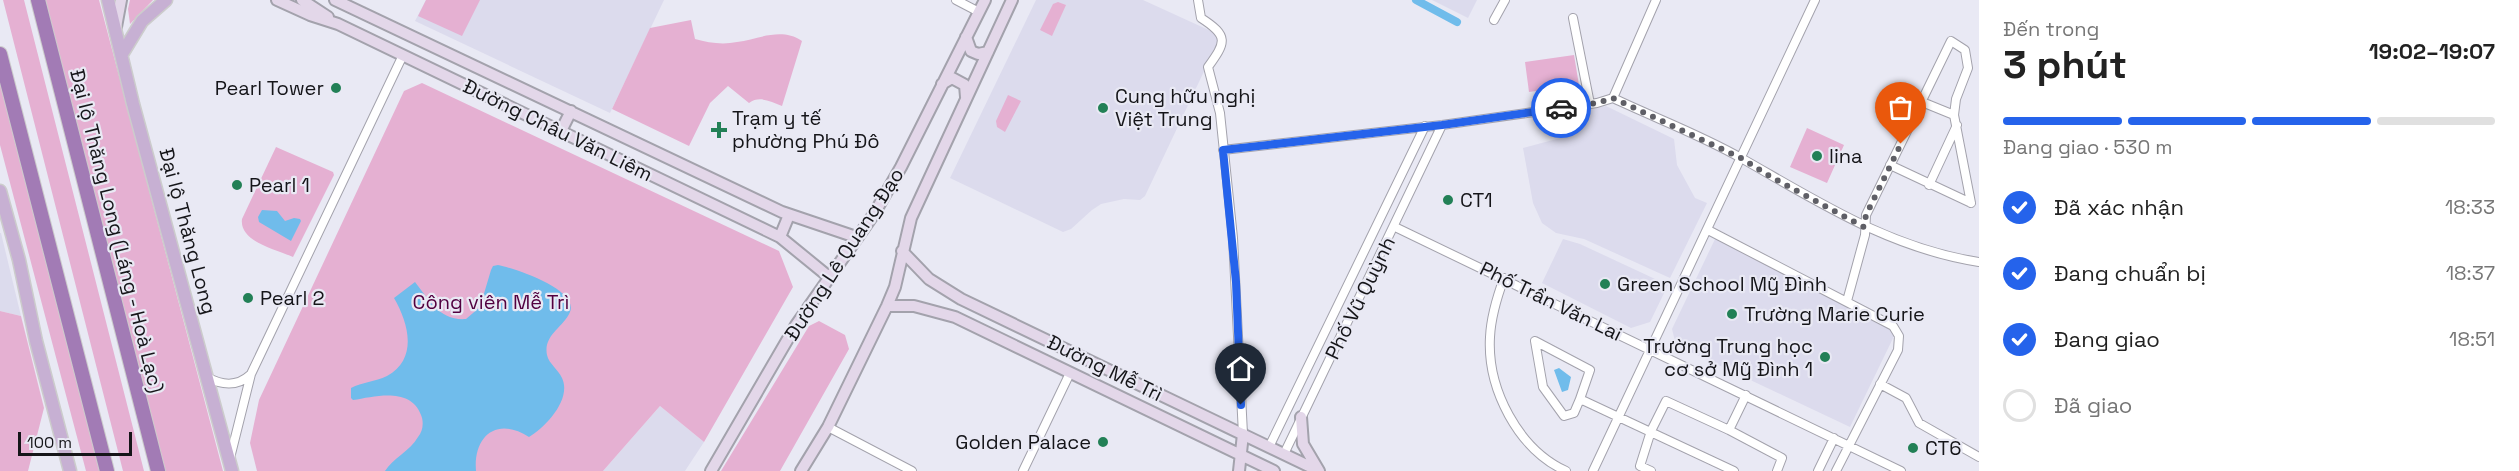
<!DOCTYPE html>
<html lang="vi">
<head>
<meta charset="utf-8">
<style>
  :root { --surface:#fff; --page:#f6f6f6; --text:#222; --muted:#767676; --line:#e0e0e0; --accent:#2563eb }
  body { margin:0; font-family:"Space Grotesk",sans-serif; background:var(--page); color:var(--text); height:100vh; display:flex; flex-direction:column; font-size:22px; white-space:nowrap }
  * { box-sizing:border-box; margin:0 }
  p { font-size:20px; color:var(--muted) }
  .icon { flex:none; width:33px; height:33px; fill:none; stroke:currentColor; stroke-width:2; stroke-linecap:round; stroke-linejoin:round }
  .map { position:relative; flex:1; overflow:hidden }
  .sheet { display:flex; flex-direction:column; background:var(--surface); width:540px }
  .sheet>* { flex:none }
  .scale { position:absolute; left:18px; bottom:15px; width:114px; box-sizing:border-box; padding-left:6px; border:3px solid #151519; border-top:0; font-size:16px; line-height:21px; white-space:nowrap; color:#151519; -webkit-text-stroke:4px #e9e9f4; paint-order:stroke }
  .pin { position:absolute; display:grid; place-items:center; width:51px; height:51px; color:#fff; margin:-62px -26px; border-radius:50% 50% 50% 0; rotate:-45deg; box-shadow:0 0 6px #0007 }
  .pin .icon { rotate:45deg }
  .courier { position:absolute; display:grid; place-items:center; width:60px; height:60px; margin:-30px; border:4px solid #2563eb; border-radius:50%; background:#fff; color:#222; box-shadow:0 2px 8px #0007 }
  .head em { font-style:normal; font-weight:700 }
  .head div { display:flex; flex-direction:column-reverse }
  .head { display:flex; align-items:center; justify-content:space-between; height:102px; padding:0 24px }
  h1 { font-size:39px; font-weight:700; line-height:45px }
  .bar { display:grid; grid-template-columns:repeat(4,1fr); gap:9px 6px; align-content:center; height:72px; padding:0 24px }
  .bar i { height:8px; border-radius:4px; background:var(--line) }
  .bar .current { background:var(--accent) }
  .bar p { grid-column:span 4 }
  ol { padding:0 24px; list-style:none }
  li { display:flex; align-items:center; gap:18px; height:66px }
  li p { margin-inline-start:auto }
  li .icon { padding:6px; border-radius:50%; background:var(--accent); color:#fff; stroke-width:4 }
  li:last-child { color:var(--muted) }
  li i { width:33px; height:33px; border:3px solid var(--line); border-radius:50% }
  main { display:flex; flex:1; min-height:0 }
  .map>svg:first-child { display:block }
</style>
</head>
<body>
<main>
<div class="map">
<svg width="1979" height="471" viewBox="0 0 1979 471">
  <rect width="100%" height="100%" fill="#e9e9f4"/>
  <path fill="#dcdbed" d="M426,0H664L610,113L415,21Z
    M1036,0H1143L1213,32L1218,38L1216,46L1145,196L1140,200L1124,199L1101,204L1092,210L1071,229L1063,232L950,178Z
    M1432,0H1477L1468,18Z
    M1606,106L1674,139L1677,165L1695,198L1707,203L1670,278L1584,239L1556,233L1542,223L1533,203L1523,148L1564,137L1558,115Z
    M0,233H1L21,316L0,311Z
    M1716,237L1845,303L1896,332L1850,427L1676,345L1672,329Z
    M1563,239L1580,244L1668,285L1650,322L1631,328L1542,283Z
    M660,406L704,442L685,471H603Z"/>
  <path fill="#e5b0d2" d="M3,0H24L144,471H123Z
    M44,0H99L223,471H161Z
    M130,0H153L130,24L128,9Z
    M426,0H480L462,36L418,16Z
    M1058,2L1066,5L1052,36L1040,30L1053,4Z
    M691,20L695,39C709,43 723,45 737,42C759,39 781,27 802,41L782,106C771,102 760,95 749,103L728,86L710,103L689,146L612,109L650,28Z
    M1574,55L1579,85L1529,92L1525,62Z
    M0,71L100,471H86L0,145Z
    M422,83L779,251L793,287L704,442L660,406L603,471H257L250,443L259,400L404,91Z
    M1008,95L1021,101L1005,132L997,127L996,121Z
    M1807,128L1844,145L1827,183L1790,167Z
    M276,147L333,172L334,175L293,257C276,249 239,242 242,219Z
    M0,311L21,316L44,408L28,471H0Z
    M819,321L845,335L849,349L780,471H721L809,326Z"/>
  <path fill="#70bceb" d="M262,210L277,211L285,221L294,218L300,219L301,221L291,241L259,222L258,217Z
    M498,265C513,268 579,289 570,312C563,328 543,335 547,355C549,364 558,369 562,378C572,399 546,427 529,437C497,416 473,436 476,471H385C393,458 410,451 418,437C423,431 424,422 421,415C411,387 376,396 353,400L351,398V388C362,382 375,382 387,376C418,359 409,324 394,298L415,282C429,300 440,321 466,319L480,307L491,270L493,266Z
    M1559,368L1571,377L1568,390L1562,392L1554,370Z"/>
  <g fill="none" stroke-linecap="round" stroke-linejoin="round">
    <path stroke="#70bceb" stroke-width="8" d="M1416,0L1457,22"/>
    <g stroke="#a3a2ac" stroke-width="10">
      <path id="street" d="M956,0L979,12
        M1198,0L1201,18C1229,36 1226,42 1208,67L1220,113L1233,238L1243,434
        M1573,18L1590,104
        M1494,20L1505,0
        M1613,98L1656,0
        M1922,102L1954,115
        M1223,150L1442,125L1597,103L1613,98C1655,118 1701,135 1741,158C1819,202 1889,248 1979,262
        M1890,165L1971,203
        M1929,185L1957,125
        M1395,227L1901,471
        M1708,230L1893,326L1899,336L1898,350L1836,471
        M1504,278C1497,297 1491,316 1490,337C1487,389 1518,449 1566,471
        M1847,301L1865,235L1866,215L1951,41L1965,50L1968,68L1956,99L1954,115L1971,203
        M207,377C221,385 237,387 250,375
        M1880,384L1906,398L1919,423L1979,457
        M1580,399L1574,413L1564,416L1543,387L1535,341L1590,370L1580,399L1734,471
        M828,427L912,471
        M1729,430L1746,395
        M1269,447L1425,126
        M1284,454L1442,125
        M230,458L251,374L403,55
        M1023,471L1070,373
        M1593,471L1815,0
        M1651,471L1640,466L1651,431L1666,401L1729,430L1782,458L1777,471
        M1818,471L1834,438"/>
    </g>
    <g stroke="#a3a2ac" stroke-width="14">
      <path id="secondary" d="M277,0L310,15L338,24L780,237L829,277
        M302,0L328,17
        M335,0L782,212L856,237
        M116,27L121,0
        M966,37L971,51L978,54L988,52
        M942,84L952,78L965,85L966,97
        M561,131L571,111
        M780,237L789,215
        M902,251L929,279L961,299L1319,471
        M887,306H914L955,317L1274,471
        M1301,417L1303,444L1319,471
        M711,471L796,325L874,214L901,167L985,0
        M801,471L828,427L887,306L895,287L911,218L1012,0
        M1239,471L1243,434"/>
    </g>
    <g stroke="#ccc" stroke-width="15">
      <path id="primary" d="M108,0L133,104L232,471
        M122,54L142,21L166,0
        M0,191L19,260L36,341L70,471"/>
    </g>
    <g stroke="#ccc" stroke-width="16">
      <path id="highway" d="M38,0L158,471
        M0,54L107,471"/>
    </g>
    <use href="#street" stroke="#fff" stroke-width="8"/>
    <use href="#secondary" stroke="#e3d7e9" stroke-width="10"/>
    <use href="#primary" stroke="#c7b0d3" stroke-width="12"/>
    <use href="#highway" stroke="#a27bb5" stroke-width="14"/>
  </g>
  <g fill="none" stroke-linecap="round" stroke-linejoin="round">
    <path stroke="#5f5f66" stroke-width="6" stroke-dasharray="0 10.8" d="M1561,108L1597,103L1613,98L1741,158L1771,177L1864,227L1866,215L1901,144"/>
    <path stroke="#2563eb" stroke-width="8" d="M1241,405L1236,282L1223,150L1442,125L1561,108"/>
  </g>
  <g fill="#228056" stroke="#e9e9f4" stroke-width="2">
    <circle cx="336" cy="88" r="6"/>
    <circle cx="1103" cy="108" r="6"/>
    <path d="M716 121h6v6h6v6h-6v6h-6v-6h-6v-6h6z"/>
    <circle cx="1817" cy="156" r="6"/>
    <circle cx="237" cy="185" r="6"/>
    <circle cx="1448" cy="200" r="6"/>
    <circle cx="1605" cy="284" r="6"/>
    <circle cx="248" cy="298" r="6"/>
    <circle cx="1732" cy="314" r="6"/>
    <circle cx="1825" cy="357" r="6"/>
    <circle cx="1103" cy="442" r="6"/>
    <circle cx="1913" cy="448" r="6"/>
  </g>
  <g text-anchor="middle" stroke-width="4.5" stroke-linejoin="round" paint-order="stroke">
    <g font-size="20" fill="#151519" stroke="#e9e9f4" text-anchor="start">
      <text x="324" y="95" text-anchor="end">Pearl Tower</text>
      <text x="1115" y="103">Cung hữu nghị<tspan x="1115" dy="23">Việt Trung</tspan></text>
      <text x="732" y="125">Trạm y tế<tspan x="732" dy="23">phường Phú Đô</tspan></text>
      <text x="1829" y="163">lina</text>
      <text x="249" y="192">Pearl 1</text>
      <text x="1460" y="207">CT1</text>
      <text x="1617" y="291">Green School Mỹ Đình</text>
      <text x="260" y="305">Pearl 2</text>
      <text x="1744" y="321">Trường Marie Curie</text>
      <text x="1813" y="353" text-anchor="end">Trường Trung học<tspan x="1813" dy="23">cơ sở Mỹ Đình 1</tspan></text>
      <text x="1091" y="449" text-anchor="end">Golden Palace</text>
      <text x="1925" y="455">CT6</text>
    </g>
    <g font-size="20" fill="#151519" stroke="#e9e9f4">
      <text transform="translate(558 130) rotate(26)" y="7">Đường Châu Văn Liêm</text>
      <text transform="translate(117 231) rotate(76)" y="7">Đại lộ Thăng Long (Láng - Hoà Lạc)</text>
      <text transform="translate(188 231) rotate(75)" y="7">Đại lộ Thăng Long</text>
      <text transform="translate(844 254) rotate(-57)" y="7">Đường Lê Quang Đạo</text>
      <text transform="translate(1360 298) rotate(-64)" y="7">Phố Vũ Quỳnh</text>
      <text transform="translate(1551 301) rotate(26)" y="7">Phố Trần Văn Lai</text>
      <text transform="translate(1105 368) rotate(26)" y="7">Đường Mễ Trì</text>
    </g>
    <g font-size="20" fill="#520040" stroke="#e9e9f4">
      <text x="491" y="309">Công viên Mễ Trì</text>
    </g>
  </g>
</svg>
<div class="scale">100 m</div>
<div class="pin" style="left:1901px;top:144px;background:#ea580c"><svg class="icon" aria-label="bag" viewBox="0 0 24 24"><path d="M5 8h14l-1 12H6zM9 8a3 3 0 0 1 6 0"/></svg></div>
<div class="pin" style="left:1241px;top:405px;background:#1f2937"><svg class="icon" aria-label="home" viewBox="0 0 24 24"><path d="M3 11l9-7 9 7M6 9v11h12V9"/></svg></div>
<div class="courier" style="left:1561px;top:108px"><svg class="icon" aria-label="car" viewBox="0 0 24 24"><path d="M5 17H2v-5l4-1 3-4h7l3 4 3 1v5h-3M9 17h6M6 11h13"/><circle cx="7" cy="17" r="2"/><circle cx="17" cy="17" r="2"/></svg></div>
</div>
<section class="sheet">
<div class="head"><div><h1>3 phút</h1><p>Đến trong</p></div><em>19:02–19:07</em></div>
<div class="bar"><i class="current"></i><i class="current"></i><i class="current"></i><i></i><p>Đang giao · 530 m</p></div>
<ol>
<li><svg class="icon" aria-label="check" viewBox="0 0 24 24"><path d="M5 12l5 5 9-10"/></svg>Đã xác nhận<p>18:33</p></li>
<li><svg class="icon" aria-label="check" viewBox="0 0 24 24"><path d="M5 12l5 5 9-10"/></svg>Đang chuẩn bị<p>18:37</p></li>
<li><svg class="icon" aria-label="check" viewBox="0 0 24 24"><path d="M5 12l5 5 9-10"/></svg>Đang giao<p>18:51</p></li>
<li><i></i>Đã giao</li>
</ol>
</section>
</main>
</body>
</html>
